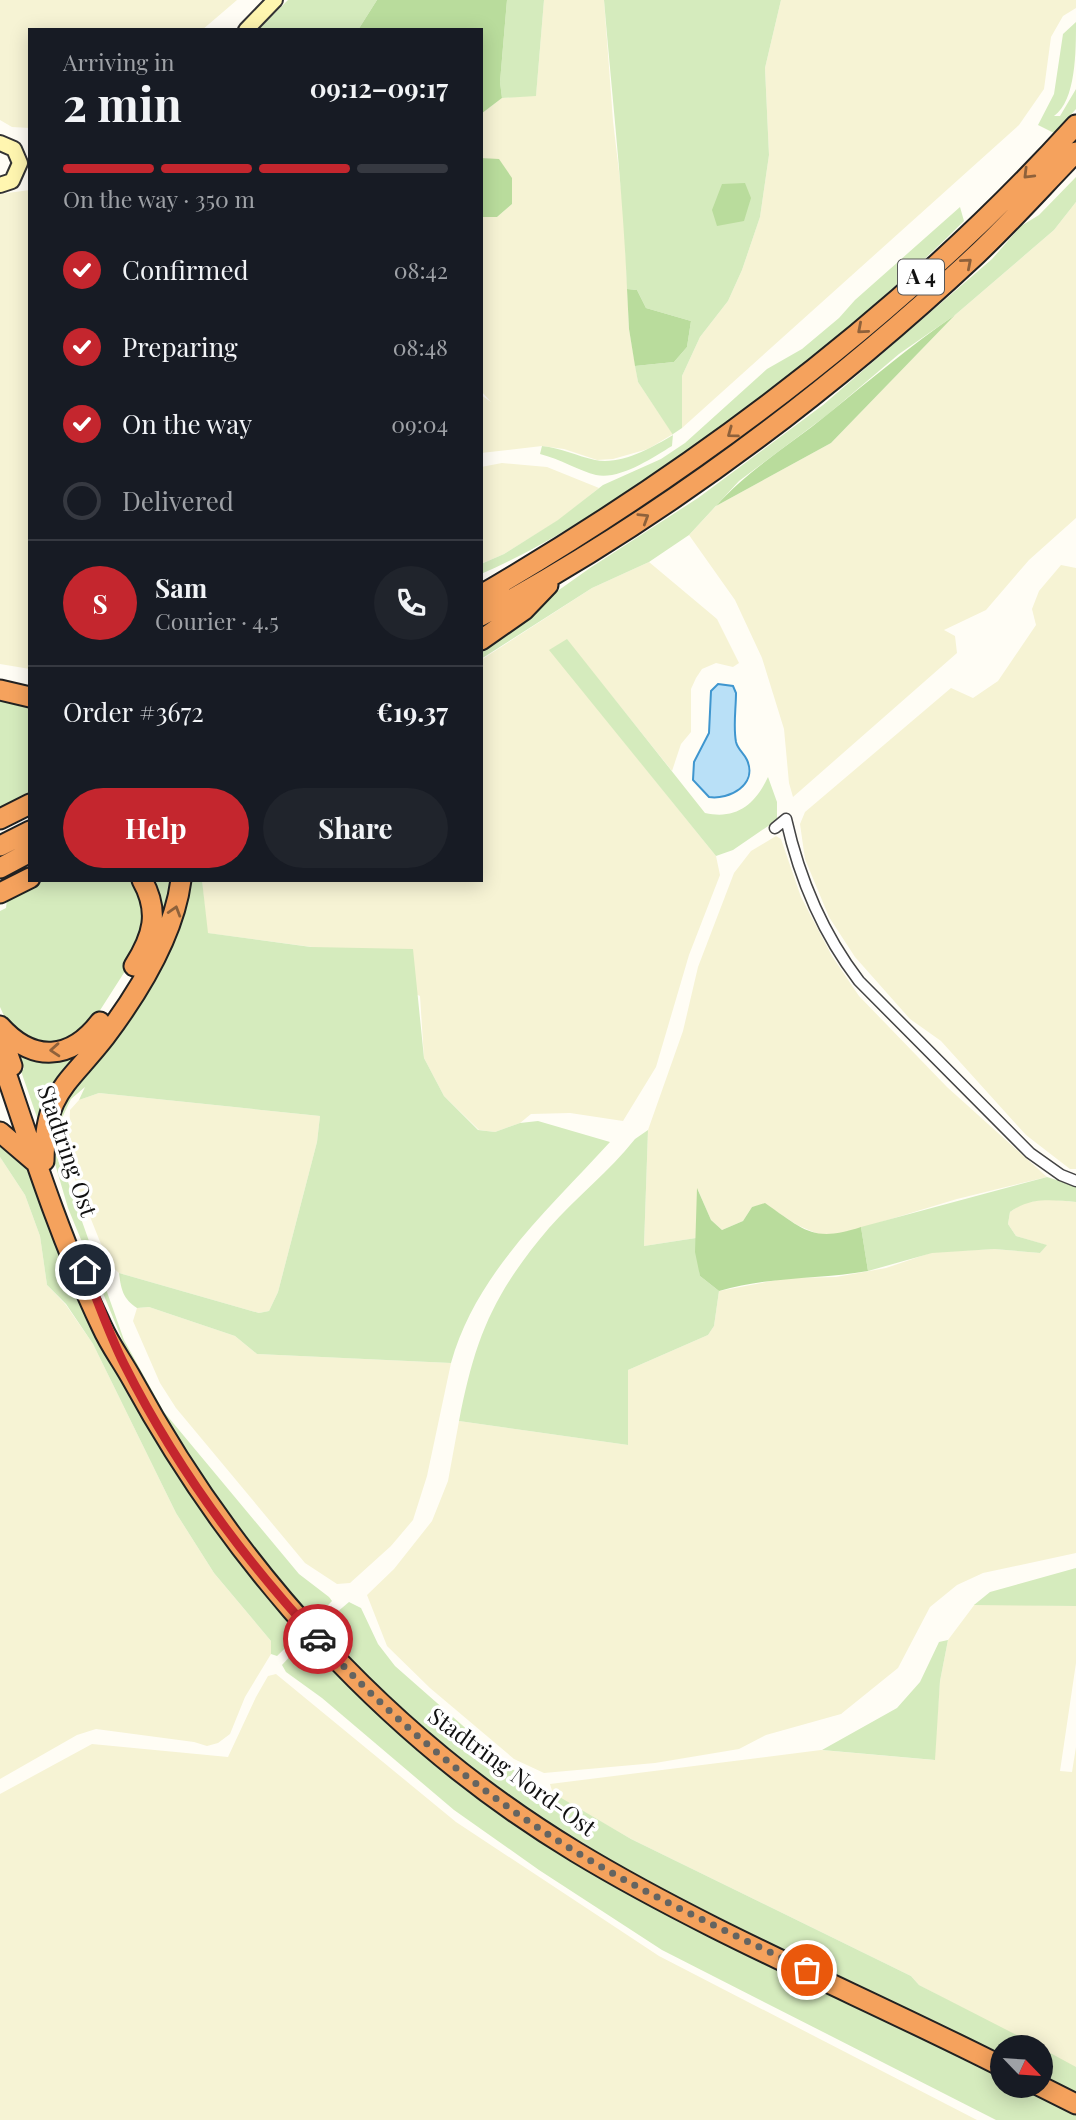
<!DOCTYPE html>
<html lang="en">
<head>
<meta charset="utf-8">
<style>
  :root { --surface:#171b24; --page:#20242c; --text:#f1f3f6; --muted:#9ea1a6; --line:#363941; --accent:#c4262e }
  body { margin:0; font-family:"Playfair Display",serif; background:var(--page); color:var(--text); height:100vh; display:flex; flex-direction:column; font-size:26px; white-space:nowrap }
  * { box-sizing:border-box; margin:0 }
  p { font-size:23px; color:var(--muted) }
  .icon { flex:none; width:38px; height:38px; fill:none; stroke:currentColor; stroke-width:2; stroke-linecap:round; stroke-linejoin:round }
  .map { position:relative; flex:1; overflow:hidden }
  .details { position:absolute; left:28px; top:28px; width:455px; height:854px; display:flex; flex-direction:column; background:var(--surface); border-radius:0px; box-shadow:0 4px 18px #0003 }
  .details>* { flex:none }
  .needle { width:46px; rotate:115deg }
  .buttons { position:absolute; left:990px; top:2035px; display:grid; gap:14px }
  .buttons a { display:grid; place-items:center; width:63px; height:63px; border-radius:50%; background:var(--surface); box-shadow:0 4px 18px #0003; font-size:35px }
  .pin { position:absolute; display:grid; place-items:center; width:60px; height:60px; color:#fff; margin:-30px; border:4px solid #fff; border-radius:50%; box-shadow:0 2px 7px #0007 }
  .courier { position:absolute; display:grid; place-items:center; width:70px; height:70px; margin:-35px; border:5px solid #c4262e; border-radius:50%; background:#fff; color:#222; box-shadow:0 2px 9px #0007 }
  .overview em { font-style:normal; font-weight:700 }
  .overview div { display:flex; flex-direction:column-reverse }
  .overview { display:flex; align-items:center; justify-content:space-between; height:119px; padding:0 35px }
  h1 { font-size:46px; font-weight:700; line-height:52px }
  .bar { display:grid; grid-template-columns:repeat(4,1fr); gap:10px 7px; align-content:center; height:84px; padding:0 35px }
  .bar i { height:9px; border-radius:5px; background:var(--line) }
  .bar .selected { background:var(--accent) }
  .bar p { grid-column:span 4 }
  .line { display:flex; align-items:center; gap:18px; padding:0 35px; border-top:2px solid var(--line) }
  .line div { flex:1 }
  .round { display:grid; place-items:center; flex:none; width:74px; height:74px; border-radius:37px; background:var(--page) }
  ol { padding:0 35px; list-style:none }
  li { display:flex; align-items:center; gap:21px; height:77px }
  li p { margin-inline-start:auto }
  li .icon { padding:7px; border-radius:50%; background:var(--accent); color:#fff; stroke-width:4 }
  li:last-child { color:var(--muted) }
  li i { width:38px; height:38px; border:4px solid var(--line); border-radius:50% }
  .primary-button { display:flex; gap:14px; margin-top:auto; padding:14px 35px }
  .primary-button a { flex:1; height:80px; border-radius:42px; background:var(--accent); color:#fff; font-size:28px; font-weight:700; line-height:80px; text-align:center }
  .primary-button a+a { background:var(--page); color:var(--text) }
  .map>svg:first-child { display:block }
</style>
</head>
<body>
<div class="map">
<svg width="1076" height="2120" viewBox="0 0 1076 2120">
  <rect width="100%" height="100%" fill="#fffdf5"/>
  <path fill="#f6f3d4" d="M0,0H237L202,30H30V128L12,127L0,120Z
    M544,0H604L613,121L624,214L629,329L638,382L673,434L648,449L613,459L597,460L564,449L542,446L481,453V395L491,402L481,391V217H497L512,204V179L499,160L481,158V114L502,98L536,95Z
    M781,0H1076V8L1063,16L1051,37L1044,89L1019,125L682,428V376L700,337L728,301L742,270L760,217L769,155L765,68Z
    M30,190V669L0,664V194Z
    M1076,202V518L1029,560L986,610L944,630L955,636L957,653L793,797L789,783L784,729L762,658L735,600L689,535L716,506L831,443L955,315L1054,230Z
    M502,463L547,467L599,488L559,520L504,554L481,564V467Z
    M649,562L717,619L739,663L733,667L716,663L702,669L696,678L691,689V732L681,744L672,771L567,640L550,650L716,856L720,875L689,955L656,1067L623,1121L570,1113L531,1114L520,1123L495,1132L479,1130L444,1096L424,1058L420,996L312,947L207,933L202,880H481V660L592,588Z
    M1061,565L1076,568V1169H1070L1026,1135L941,1041L910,1019L855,957L829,917L805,859L800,824L805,812L951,688L973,698L998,681L1036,625L1032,609L1039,591Z
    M776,836L781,839L801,897L832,956L859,996L947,1087L1047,1177L957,1199L835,1236L818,1234L797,1225L765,1204L752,1207L743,1221L722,1230L711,1220L698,1190L696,1238L644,1246L648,1130L683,1031L698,967L734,873L751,851Z
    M99,1093L320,1116L317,1142L278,1292L269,1311L259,1313L119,1273L109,1264L68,1162L70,1110L79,1100Z
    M0,1157L25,1195L40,1236L47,1285L66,1305L93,1344L176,1513L214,1573L271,1641V1654L245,1697L230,1734L218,1743L207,1746L194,1742L96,1729L77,1735L0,1779Z
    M1046,1199L1076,1202V1553L983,1573L957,1585L930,1607L898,1668L841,1714L766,1735L739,1749L655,1763L544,1773L514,1759L430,1688L387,1646L367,1595L394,1569L432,1521L448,1481L459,1421L628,1445V1370L708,1335L714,1326L719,1291L787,1278L836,1277L886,1268L933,1252L994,1249L1040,1253L1046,1245L1016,1236L1008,1224L1010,1212L1023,1203Z
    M149,1307L235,1336L257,1354L451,1363L427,1476L413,1520L391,1546L350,1583L337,1584L305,1563L176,1408L160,1383L133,1321L137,1308Z
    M975,1604L1076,1606V1663L1060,1771L1072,1772L1076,1747V2069L919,1985L911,1976L631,1839L553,1794L550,1784L821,1750L934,1760L940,1681L948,1640Z
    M276,1674L456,1822L659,1956L977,2120H0V1794L92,1744L228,1757L256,1697L268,1676Z"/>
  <path fill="#d5ebbd" d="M288,0H377L358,30H258Z
    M507,0H544L536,96L502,98L500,82Z
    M604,0H781L765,68L769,155L760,217L742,270L728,301L700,337L682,376V428L673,434L672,446C652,458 620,480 596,475C580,471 560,459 540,454L542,446C561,448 577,456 595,460C622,465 651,448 673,435L638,382L635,366L674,362L687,347L691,321L646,308L637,290L627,289C623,193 612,96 604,0Z
    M1076,22C1076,51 1076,101 1054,116H1060L1076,89V109L1054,133L1038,125L1054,94L1063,34Z
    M1076,177V202L1054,230L955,315L899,354L827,415L739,481L689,535L649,562L592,588L481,659V645L590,568L698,498L823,405L992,259L1021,226L1039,215Z
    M960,207L964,221C868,316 764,400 651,475C597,512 541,548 481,574V564L504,554L558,520L603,485L661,459L685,443L767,369L802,349L839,318L855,300Z
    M567,639L705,813C736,820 755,805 768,777L777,802V820L733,850L716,856L549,650Z
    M0,696L30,702V794L0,809Z
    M45,880H136L144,891L143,943L90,1026L48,1048L10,1029L0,1007V911L6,908L7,900Z
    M148,880H177L165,929L41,1129L21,1071L24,1069L21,1058L17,1059L12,1043L29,1054L97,1033L147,955Z
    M187,880H202L208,933L311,947L413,949L424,1058L444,1096L478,1130L495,1132L520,1123L538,1121L610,1142C549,1209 476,1273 451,1363L257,1354L235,1336L149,1307L137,1308C123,1299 121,1289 119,1273L259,1313L269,1311L278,1292L317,1142L320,1116L99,1093L79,1100L85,1087L71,1099L61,1120V1162L124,1340L164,1412L299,1574L329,1597L332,1601L310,1624L211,1499L133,1366L68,1208L51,1150L54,1115L85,1067Z
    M648,1130L644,1246L696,1238L700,1276L719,1291L714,1326L708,1335L628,1370V1445L459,1421C475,1338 493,1294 549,1228C576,1197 609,1172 635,1139Z
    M0,1138L31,1174L167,1456L230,1549L301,1633L277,1656L271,1654V1641L214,1573L176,1513L93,1344L66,1304L47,1285L40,1236L25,1195L0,1157Z
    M1047,1177L1076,1186V1202C1051,1200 1031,1197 1010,1212L1008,1224L1016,1236L1047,1245L1040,1253L994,1249L932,1253L868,1271L861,1227Z
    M1076,1568V1606L974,1605L990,1592Z
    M349,1602L361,1608L378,1644L395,1666L512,1769L631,1839L911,1976L919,1985L1040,2047L1003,2048V2062L595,1858L448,1755L316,1630Z
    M306,1639L516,1822L1003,2076V2086H1022L1076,2114V2120H996L662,1950L539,1870L454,1810L322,1698L286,1672L282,1665Z
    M948,1640L940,1681L935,1760L822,1750L897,1708L920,1682L939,1642Z
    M1041,2048L1076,2067V2099L1041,2082Z"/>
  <path fill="#b9dc9c" d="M377,0H507L500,82L502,98L481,114V30H358Z
    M481,158L499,159L512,178V204L497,217H481Z
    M745,183L751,198L744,221L717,226L712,210L722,184Z
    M627,289L637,290L646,308L691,321L687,347L674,362L635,366L629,329Z
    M955,315L831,443L716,506C749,469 790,445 828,414C870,380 910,346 955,315Z
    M697,1188L711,1220L722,1230L743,1221L752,1207L765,1203C804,1230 813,1243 861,1227L868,1271C818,1280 768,1276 719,1291L700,1276L695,1252Z"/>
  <path fill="#b9e0f7" stroke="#3f96cf" stroke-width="2" d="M718,684L733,686L736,693C736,709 733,726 736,742C738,750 744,753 747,760C758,785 729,800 709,797L693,780L694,762L709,733L711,691Z"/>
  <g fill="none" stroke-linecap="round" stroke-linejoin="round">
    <g stroke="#444" stroke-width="13">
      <path id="street" d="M775,828L786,819C799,877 823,934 859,981L1030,1153L1061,1175L1076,1181"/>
    </g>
    <g stroke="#333" stroke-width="18">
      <path id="secondary" d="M246,30L275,0
        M0,143L14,149L20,163L12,181L0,185"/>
    </g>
    <g stroke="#222" stroke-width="23">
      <path id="highway" d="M481,595C700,467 905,313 1076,125
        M481,616C662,518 826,395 976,255C1011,222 1043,186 1076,152
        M481,640L524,610L548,585
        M0,690L30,697
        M0,819L30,804
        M0,846L30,831
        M0,868L30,852
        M0,893L30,878
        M134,966C153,936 160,912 142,880
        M0,1026C33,1063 71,1060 100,1022
        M0,1032L12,1066
        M0,1055C31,1147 60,1239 102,1327C110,1345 122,1361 132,1379C236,1570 389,1739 576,1852C712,1934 861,1995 1003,2067
        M0,1132L34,1161
        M44,1161C45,1091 66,1087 105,1037C138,993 174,935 181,880
        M1040,2086L1076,2104"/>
    </g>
    <use href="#street" stroke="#fff" stroke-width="10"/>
    <use href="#secondary" stroke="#fff6b0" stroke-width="14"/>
    <use href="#highway" stroke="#f5a25d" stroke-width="19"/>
  </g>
  <defs><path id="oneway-chevron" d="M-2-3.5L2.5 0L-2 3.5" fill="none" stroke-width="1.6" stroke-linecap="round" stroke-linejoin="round" transform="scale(1.75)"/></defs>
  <g stroke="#8e613b">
    <use href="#oneway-chevron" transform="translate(1028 174) rotate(135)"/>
    <use href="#oneway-chevron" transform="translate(967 263) rotate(-41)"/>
    <use href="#oneway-chevron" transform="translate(862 329) rotate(139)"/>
    <use href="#oneway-chevron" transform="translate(732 433) rotate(144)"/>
    <use href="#oneway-chevron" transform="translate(644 518) rotate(-32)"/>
    <use href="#oneway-chevron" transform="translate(175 911) rotate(-73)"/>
    <use href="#oneway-chevron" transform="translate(55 1050) rotate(176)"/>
  </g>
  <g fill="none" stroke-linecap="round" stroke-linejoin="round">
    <path stroke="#646461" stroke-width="7" stroke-dasharray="0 12.6" d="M318,1639C393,1721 481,1794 576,1852C650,1897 729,1932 807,1970"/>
    <path stroke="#c4262e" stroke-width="9" d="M85,1270C98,1301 109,1334 124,1364C174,1464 242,1557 318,1639"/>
  </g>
  <g text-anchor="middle" stroke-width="7" stroke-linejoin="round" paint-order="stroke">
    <rect fill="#fff" stroke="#585858" stroke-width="2" x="898" y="259.5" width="46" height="35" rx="5"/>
    <g font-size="21" font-weight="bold" fill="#111">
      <text x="921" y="284">A 4</text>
    </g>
    <g font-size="23" fill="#111" stroke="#fff">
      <text transform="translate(67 1151) rotate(71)" y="8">Stadtring Ost</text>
      <text transform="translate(512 1772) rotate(36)" y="8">Stadtring Nord-Ost</text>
    </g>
  </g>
</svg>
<div class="buttons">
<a><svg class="needle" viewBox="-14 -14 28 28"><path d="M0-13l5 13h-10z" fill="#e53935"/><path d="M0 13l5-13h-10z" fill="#9ea1a6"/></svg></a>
</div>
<div class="pin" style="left:807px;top:1970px;background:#ea580c"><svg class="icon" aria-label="bag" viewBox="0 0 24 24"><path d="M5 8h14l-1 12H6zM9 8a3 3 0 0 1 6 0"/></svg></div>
<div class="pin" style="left:85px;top:1270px;background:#1f2937"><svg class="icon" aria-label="home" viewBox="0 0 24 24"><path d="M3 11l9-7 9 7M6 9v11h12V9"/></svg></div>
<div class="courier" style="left:318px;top:1639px"><svg class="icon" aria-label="car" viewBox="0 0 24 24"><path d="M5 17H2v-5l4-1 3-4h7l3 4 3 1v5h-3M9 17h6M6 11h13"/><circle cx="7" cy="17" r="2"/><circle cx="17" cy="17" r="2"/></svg></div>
<section class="details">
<div class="overview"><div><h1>2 min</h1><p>Arriving in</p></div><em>09:12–09:17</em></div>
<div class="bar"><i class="selected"></i><i class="selected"></i><i class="selected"></i><i></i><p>On the way · 350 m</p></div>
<ol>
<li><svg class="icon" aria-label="check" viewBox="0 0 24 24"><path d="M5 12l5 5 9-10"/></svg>Confirmed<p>08:42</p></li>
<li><svg class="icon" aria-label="check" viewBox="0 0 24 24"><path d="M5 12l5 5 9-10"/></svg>Preparing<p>08:48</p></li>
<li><svg class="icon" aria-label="check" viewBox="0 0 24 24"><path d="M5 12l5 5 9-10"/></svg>On the way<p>09:04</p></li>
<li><i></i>Delivered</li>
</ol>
<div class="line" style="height:126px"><b class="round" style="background:var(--accent);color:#fff">S</b><div><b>Sam</b><p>Courier · 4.5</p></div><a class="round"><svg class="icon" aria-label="phone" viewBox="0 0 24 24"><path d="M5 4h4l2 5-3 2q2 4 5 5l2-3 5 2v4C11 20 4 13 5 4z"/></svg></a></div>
<div class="line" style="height:91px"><div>Order #3672</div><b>€19.37</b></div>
<div class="primary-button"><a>Help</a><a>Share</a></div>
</section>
</div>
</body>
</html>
